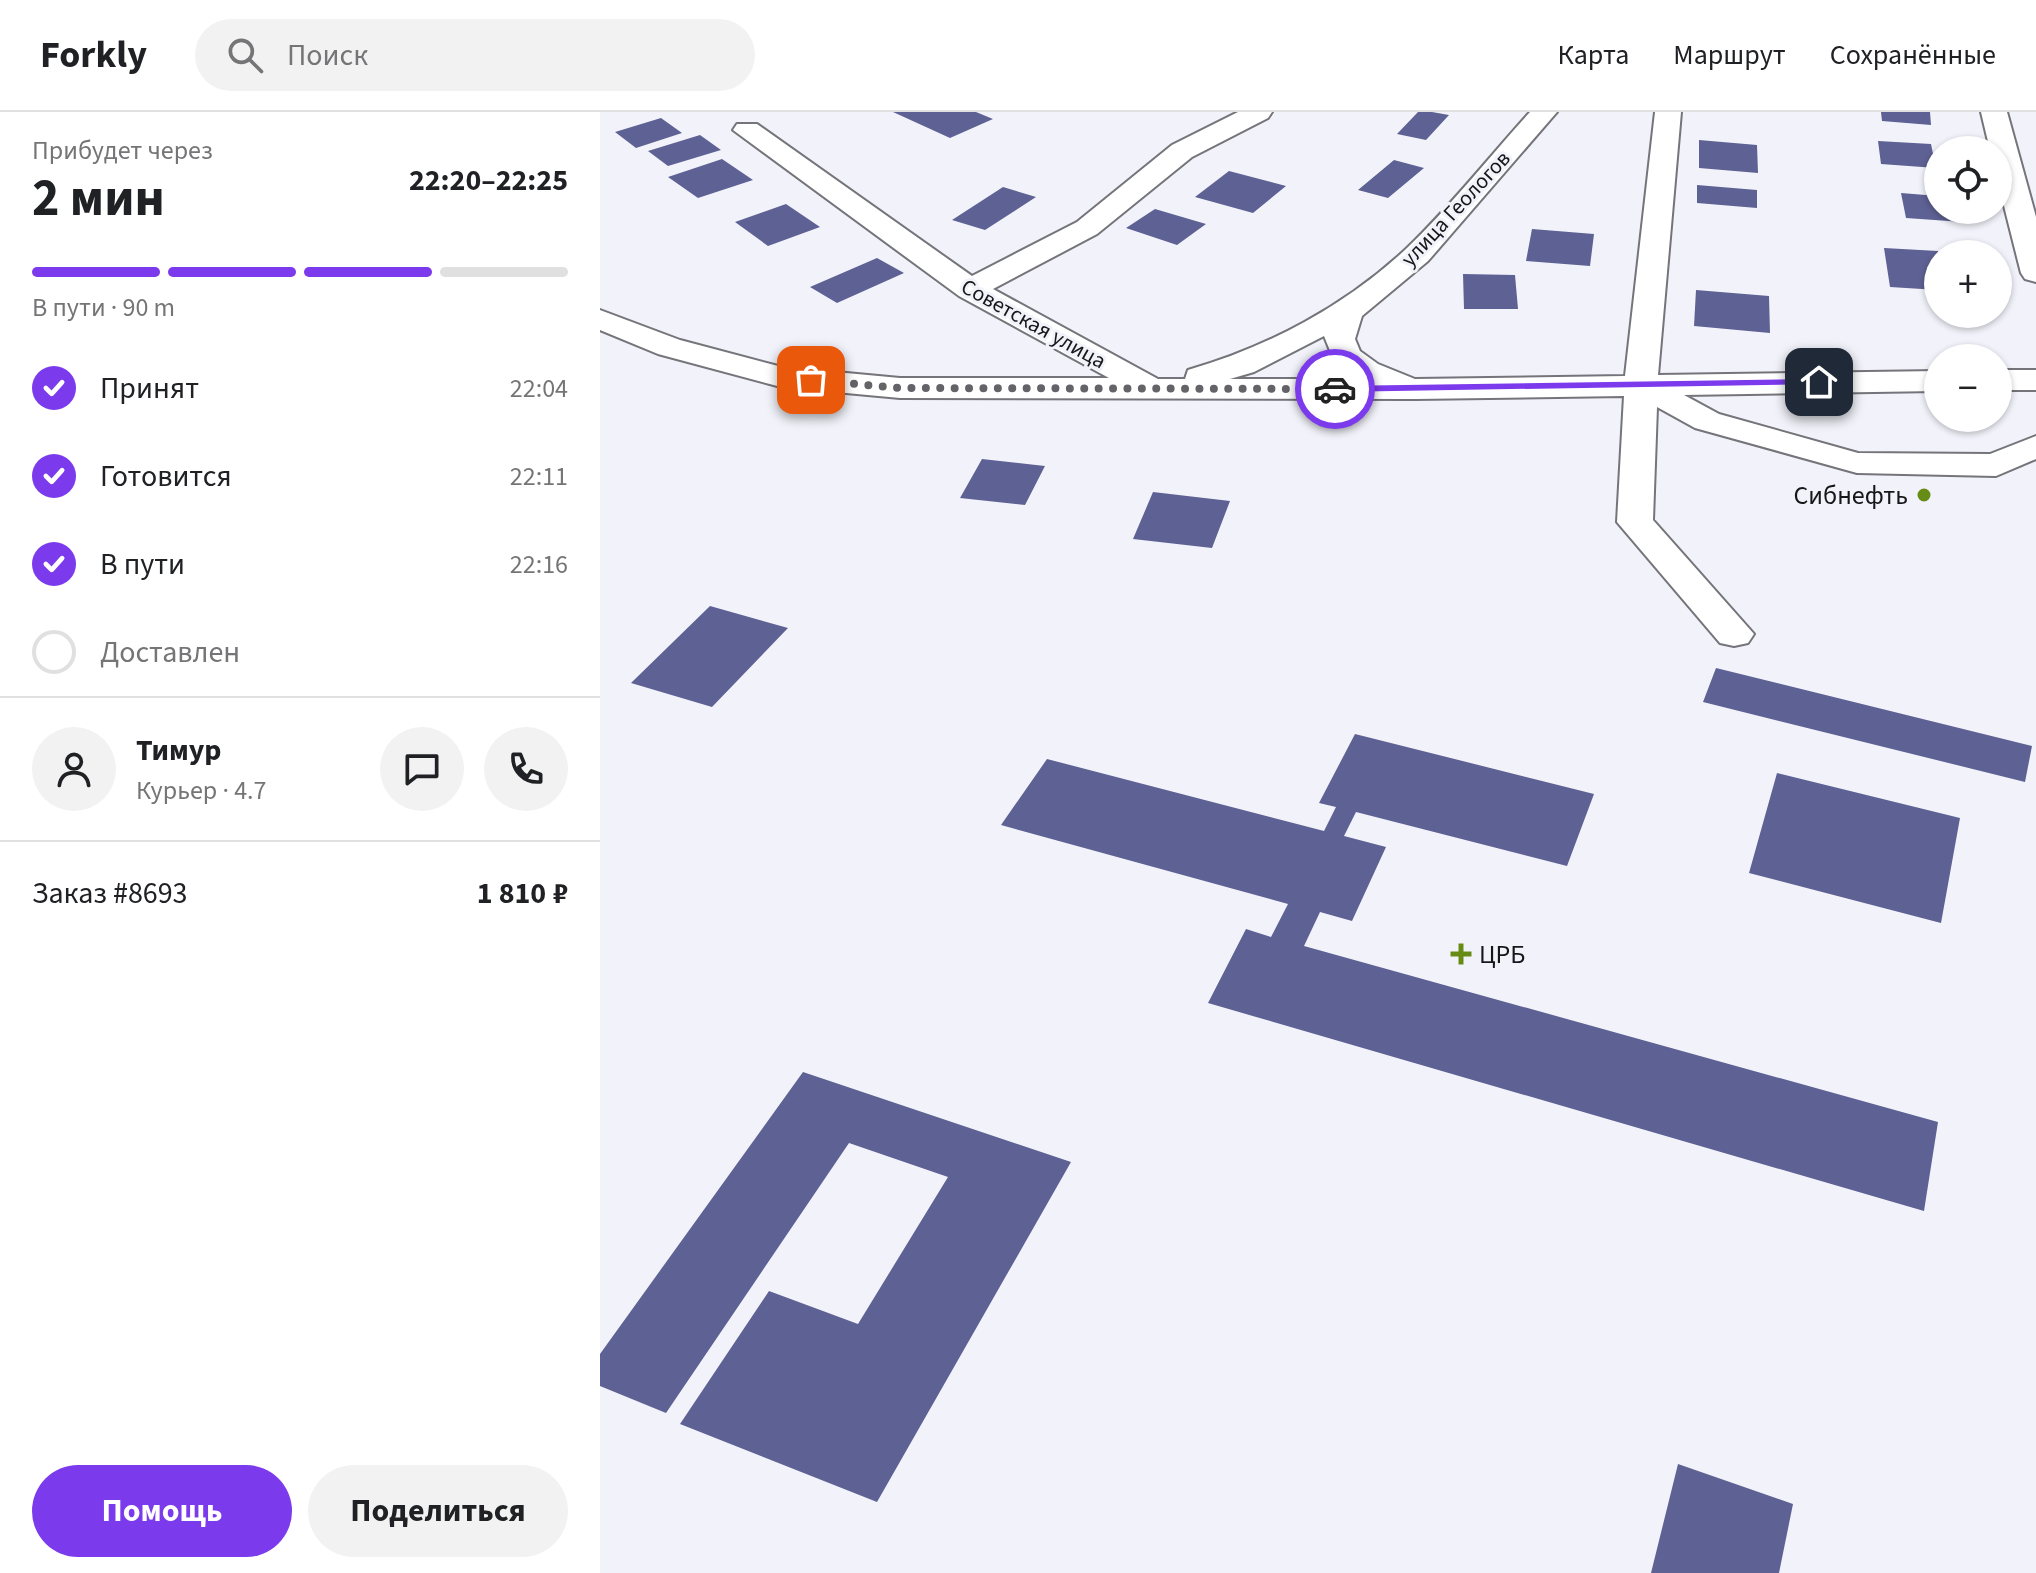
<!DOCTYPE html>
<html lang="ru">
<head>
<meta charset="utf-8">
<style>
  :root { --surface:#fff; --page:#f2f2f2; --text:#202124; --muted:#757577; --line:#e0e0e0; --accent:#7c3aed }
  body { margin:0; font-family:"Source Sans 3",sans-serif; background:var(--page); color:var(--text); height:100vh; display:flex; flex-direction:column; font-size:30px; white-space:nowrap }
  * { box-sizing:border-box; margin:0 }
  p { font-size:26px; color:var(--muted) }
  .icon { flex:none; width:44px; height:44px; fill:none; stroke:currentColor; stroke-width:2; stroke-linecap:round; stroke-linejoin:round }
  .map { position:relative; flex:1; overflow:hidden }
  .drawer { display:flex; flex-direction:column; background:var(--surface); width:600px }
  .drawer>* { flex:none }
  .buttons { position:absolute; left:1324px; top:24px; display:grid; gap:16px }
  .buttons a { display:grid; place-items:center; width:88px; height:88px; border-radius:50%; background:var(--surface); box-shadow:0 2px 6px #0004; font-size:40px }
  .pin { position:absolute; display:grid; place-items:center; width:68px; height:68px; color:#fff; margin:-34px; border-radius:16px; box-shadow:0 4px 12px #0006 }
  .courier { position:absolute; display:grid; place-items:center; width:80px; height:80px; margin:-40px; border:6px solid #7c3aed; border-radius:50%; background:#fff; color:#222; box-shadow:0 2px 10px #0007 }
  .summary em { font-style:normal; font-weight:700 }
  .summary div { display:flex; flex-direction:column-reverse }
  .summary { display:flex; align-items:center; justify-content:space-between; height:136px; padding:0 32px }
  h1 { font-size:52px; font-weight:700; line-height:60px }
  .bar { display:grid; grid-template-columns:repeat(4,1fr); gap:12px 8px; align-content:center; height:96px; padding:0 32px }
  .bar i { height:10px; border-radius:6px; background:var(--line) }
  .bar .current { background:var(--accent) }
  .bar p { grid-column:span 4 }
  .line { display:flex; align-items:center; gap:20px; padding:0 32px; border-top:2px solid var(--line) }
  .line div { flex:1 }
  .round { display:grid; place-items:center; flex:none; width:84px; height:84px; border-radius:42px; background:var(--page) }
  ol { padding:0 32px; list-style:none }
  li { display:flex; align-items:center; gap:24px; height:88px }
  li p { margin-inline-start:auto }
  li .icon { padding:8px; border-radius:50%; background:var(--accent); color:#fff; stroke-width:4 }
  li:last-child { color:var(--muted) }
  li i { width:44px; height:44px; border:4px solid var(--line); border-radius:50% }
  .primary-button { display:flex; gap:16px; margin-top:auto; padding:16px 32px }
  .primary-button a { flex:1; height:92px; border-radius:48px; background:var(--accent); color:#fff; font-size:32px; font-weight:700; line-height:92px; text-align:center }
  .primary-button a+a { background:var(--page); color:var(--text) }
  header { display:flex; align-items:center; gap:48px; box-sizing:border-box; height:112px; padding:0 40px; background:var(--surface); border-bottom:2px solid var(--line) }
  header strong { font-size:38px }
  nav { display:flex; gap:44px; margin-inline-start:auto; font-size:28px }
  .search { width:560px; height:72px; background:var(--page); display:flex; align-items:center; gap:20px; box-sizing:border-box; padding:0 28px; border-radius:44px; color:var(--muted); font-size:30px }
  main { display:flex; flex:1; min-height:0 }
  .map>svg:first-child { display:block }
</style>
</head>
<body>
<header>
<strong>Forkly</strong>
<div class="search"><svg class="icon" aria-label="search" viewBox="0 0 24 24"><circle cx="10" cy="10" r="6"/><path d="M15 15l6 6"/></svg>Поиск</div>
<nav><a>Карта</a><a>Маршрут</a><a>Сохранённые</a></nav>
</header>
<main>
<section class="drawer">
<div class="summary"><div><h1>2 мин</h1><p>Прибудет через</p></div><em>22:20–22:25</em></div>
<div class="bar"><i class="current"></i><i class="current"></i><i class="current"></i><i></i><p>В пути · 90 m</p></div>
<ol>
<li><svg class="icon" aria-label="check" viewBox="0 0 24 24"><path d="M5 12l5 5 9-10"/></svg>Принят<p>22:04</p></li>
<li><svg class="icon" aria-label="check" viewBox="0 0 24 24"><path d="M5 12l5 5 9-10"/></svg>Готовится<p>22:11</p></li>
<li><svg class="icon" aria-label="check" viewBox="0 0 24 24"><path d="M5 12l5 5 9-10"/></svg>В пути<p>22:16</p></li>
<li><i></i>Доставлен</li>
</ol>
<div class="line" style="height:144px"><a class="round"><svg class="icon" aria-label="person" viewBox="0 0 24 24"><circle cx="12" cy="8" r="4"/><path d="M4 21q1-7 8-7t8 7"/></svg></a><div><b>Тимур</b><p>Курьер · 4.7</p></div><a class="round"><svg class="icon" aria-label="chat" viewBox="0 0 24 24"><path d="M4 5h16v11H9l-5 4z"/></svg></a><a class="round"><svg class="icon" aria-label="phone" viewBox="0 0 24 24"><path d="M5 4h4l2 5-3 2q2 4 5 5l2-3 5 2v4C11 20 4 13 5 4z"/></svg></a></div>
<div class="line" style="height:104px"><div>Заказ #8693</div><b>1 810 ₽</b></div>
<div class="primary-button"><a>Помощь</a><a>Поделиться</a></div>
</section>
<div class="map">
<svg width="1436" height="1461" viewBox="0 0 1436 1461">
  <rect width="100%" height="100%" fill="#f2f3fa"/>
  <path fill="#5e6193" d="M293,0H376L393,7L350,26Z
    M818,0H832L849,3L826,28L797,22Z
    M1281,0H1330L1331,13L1282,9Z
    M61,6L82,21L36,36L15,20Z
    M100,23L121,38L68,54L48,39Z
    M1099,28L1157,33L1158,61L1099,56Z
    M1278,29L1331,32L1336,56L1281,52Z
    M122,47L153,68L98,86L68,65Z
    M794,48L824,56L788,86L758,78Z
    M629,59L686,74L653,101L595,85Z
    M1097,73L1157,78V96L1097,91Z
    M403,75L436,85L385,118L352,108Z
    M1301,81L1338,84V98H1361L1363,110L1306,106Z
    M186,92L220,115L168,134L135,110Z
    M555,97L606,112L577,133L526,116Z
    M932,117L994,122L990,154L926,149Z
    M1284,136L1338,139V178L1290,175Z
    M277,146L304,161L237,191L210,175Z
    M863,162L915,163L918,197H864Z
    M1096,178L1169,184L1170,221L1094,214Z
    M382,347L445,354L425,393L360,386Z
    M553,380L630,389L612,436L533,427Z
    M110,494L188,516L112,595L31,571Z
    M1116,556L1432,634L1425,670L1103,590Z
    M755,622L994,682L967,754L756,700L744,724L786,735L752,809L720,800L704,834L1338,1010L1324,1099L608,891L646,817L671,825L688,792L401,713L447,647L724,719L736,695L719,691Z
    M1177,661L1360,706L1341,811L1149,761Z
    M203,960L471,1050L277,1390L80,1312L169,1179L258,1212L348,1065L249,1031L66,1301L0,1274V1242Z
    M1078,1352L1193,1392L1179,1461H1051Z"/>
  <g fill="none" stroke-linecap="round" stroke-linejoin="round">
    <g stroke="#74747a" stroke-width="4">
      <path id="minor" d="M638,0H672L668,6L592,45L497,122L393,177L558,267H585L588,258C668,235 745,194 806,137C850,95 889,45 930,0H957L828,149L762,204L755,227L760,239L778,252L815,267L1025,264L1055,0H1081L1058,263L1338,259V279L1084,283L1119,302L1258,341L1390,342L1436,324V347L1396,364L1257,361L1095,316L1057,295L1053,408L1154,522L1148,531L1134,534L1120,531L1017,410L1024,284L815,287L300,286L181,275L58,242L0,218V198L80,228L182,255L300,266H509L359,184L133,18L137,12H157L372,164L477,110L572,33ZM724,224L735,251L757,267H630L654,260Z
        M1381,0H1407L1436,105V170L1425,167L1421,161L1398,70V38H1390Z
        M1398,258H1436V278H1398Z"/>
    </g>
    <use href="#minor" fill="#fff" fill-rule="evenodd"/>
  </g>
  <path fill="#7c3aed" d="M1219,267L1222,272L735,280L730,277L735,274Z"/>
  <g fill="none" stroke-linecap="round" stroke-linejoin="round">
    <path stroke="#646468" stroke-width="8" stroke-dasharray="0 14.4" d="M211,268L300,276L735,277"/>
  </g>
  <g fill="#668c16" stroke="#f2f3fa" stroke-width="3">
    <circle cx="1324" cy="383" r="8"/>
    <path d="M857 830h8v8h8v8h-8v8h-8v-8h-8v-8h8z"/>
  </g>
  <g text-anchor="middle" stroke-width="6" stroke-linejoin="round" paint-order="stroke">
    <g font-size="22" fill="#171719" stroke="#f2f3fa">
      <text transform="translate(855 96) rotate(-47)" y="8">улица Геологов</text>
      <text transform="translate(434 211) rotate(29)" y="8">Советская улица</text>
    </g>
    <g font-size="26" fill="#171719" stroke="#f2f3fa" text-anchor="end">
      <text x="1308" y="392">Сибнефть</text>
      <text x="879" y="851" text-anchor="start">ЦРБ</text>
    </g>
  </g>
</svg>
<div class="buttons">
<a><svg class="icon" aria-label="locate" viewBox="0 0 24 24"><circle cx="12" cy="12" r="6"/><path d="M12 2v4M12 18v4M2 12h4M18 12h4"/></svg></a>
<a>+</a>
<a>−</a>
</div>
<div class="pin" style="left:211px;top:268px;background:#ea580c"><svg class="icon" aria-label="bag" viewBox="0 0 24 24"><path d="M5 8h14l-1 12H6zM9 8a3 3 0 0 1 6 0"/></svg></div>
<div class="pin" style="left:1219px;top:270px;background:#1f2937"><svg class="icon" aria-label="home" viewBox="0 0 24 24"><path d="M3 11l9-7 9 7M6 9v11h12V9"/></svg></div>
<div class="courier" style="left:735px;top:277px"><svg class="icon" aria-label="car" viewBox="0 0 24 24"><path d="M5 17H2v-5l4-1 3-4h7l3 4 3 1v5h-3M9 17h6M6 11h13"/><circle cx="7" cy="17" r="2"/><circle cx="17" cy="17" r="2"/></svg></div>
</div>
</main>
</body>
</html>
